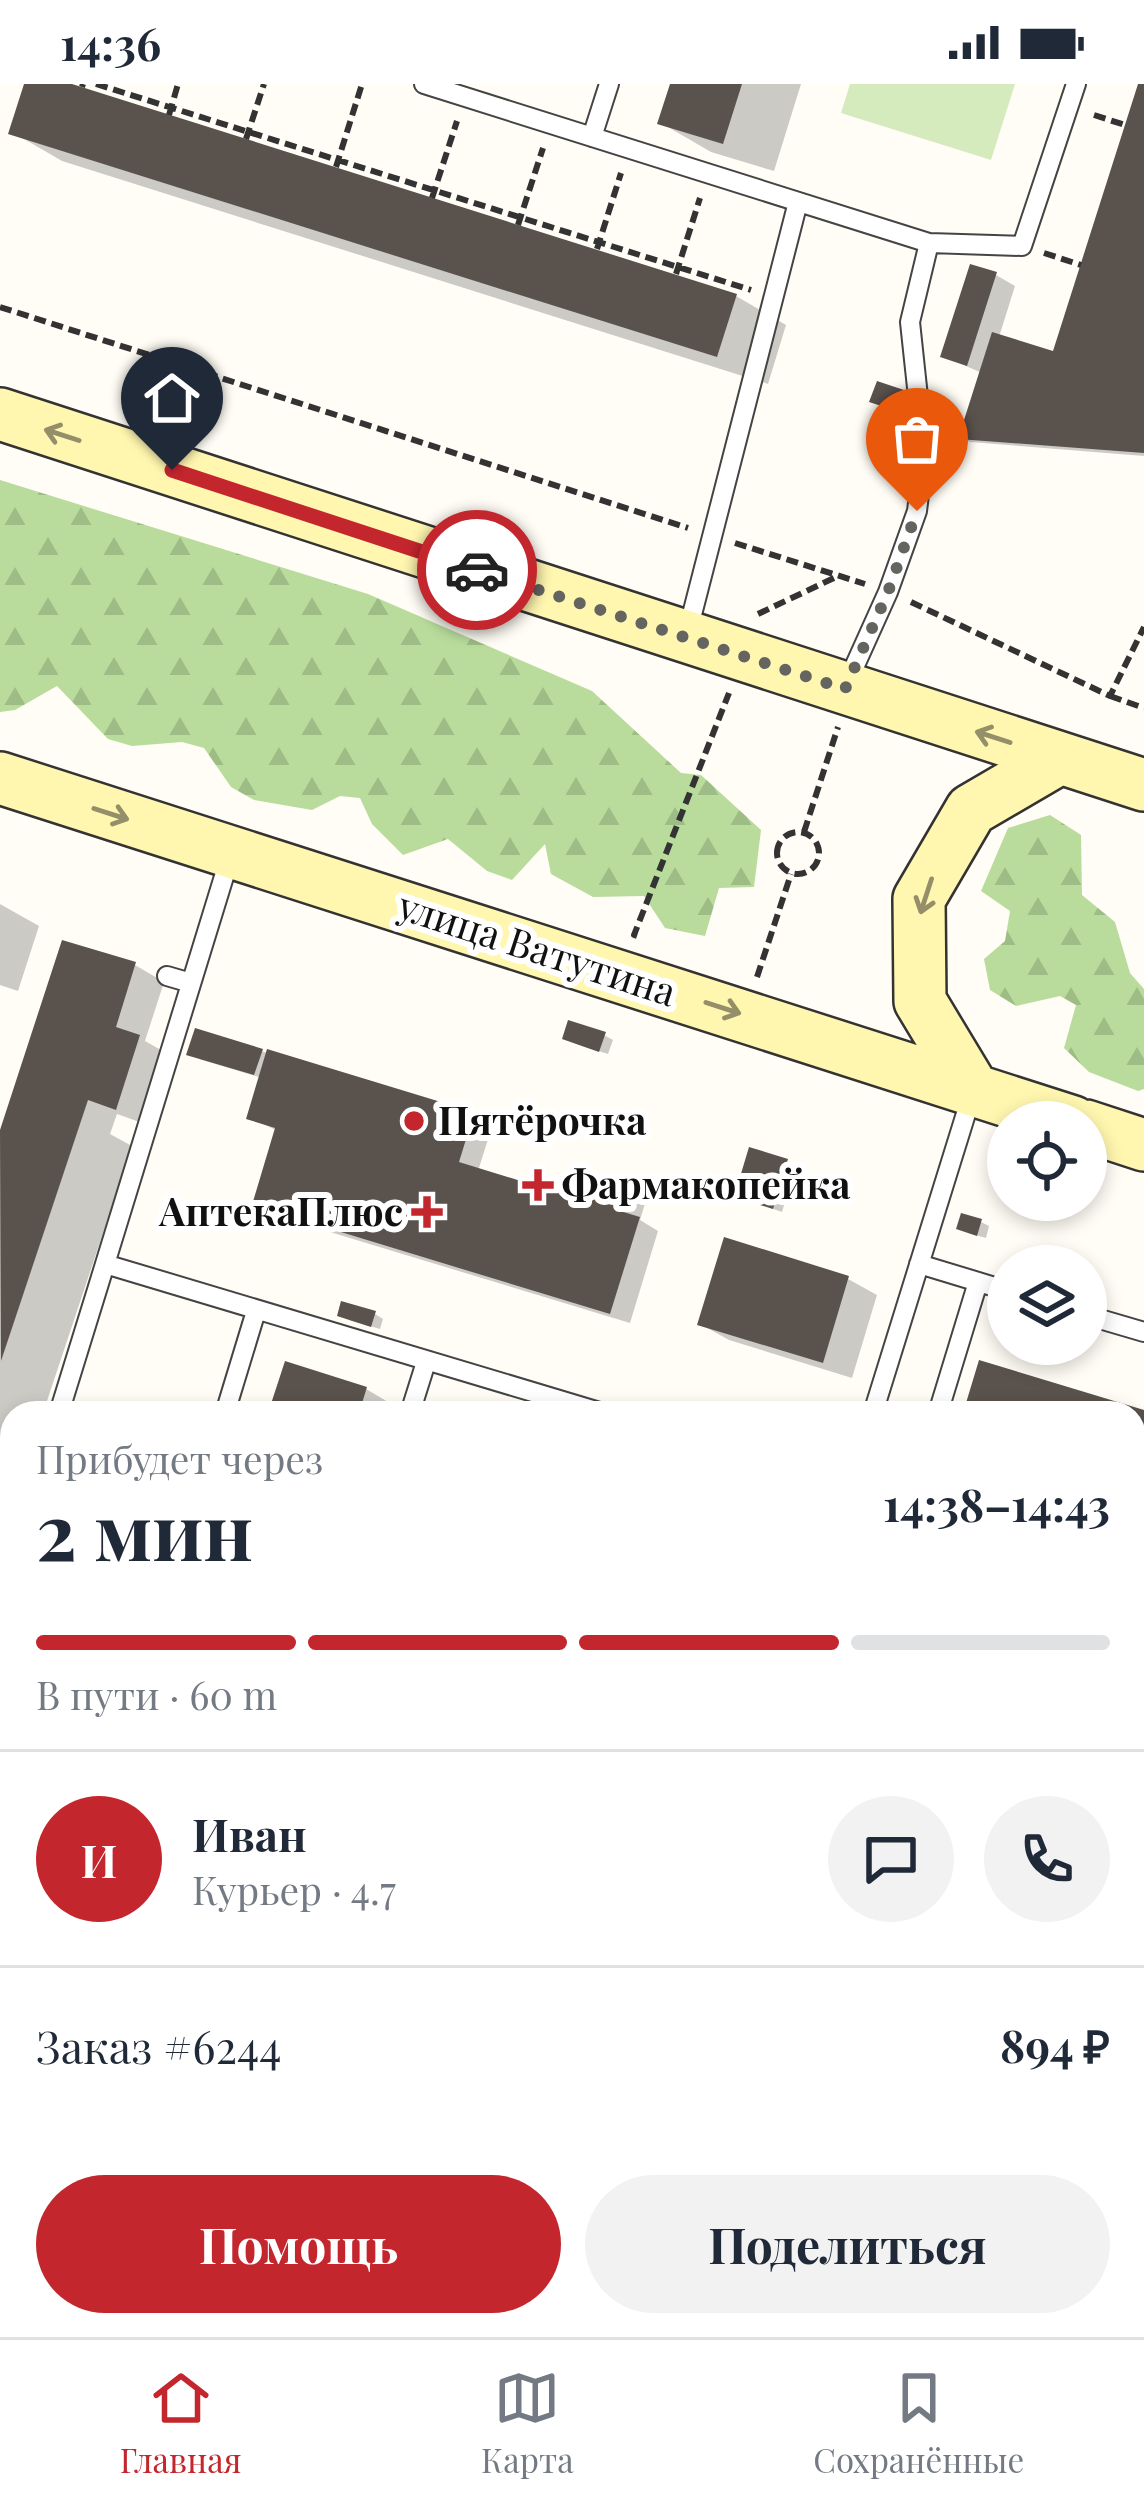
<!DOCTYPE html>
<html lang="ru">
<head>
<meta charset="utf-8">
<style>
  :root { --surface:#fff; --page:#f2f2f3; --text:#1f2937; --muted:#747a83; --line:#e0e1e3; --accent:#c4262e }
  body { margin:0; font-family:"Playfair Display",serif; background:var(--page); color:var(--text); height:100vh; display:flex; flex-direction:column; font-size:45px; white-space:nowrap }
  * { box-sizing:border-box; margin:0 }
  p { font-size:39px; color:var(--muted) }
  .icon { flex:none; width:66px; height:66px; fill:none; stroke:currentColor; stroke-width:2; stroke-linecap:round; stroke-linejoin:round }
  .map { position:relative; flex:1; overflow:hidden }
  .sheet { position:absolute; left:0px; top:1317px; width:1146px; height:936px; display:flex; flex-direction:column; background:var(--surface); border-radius:36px 36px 0 0; box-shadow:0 6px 18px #0003 }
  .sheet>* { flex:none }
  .buttons { position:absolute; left:987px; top:1017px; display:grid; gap:24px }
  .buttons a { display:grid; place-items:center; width:120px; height:120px; border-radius:50%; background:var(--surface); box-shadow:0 6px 18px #0003; font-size:60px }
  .pin { position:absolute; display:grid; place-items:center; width:102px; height:102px; color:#fff; margin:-123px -51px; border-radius:50% 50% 50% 0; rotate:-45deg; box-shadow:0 0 12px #0007 }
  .pin .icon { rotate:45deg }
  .courier { position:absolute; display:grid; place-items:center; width:120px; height:120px; margin:-60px; border:9px solid #c4262e; border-radius:50%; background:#fff; color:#222; box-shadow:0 3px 15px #0007 }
  .headline em { font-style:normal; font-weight:700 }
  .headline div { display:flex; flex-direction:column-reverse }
  .headline { display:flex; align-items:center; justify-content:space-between; height:204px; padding:0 36px }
  h1 { font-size:78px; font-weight:700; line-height:90px }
  .bar { display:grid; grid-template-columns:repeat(4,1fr); gap:18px 12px; align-content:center; height:144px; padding:0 36px }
  .bar i { height:15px; border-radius:9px; background:var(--line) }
  .bar .on { background:var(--accent) }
  .bar p { grid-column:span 4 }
  .line { display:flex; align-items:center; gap:30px; padding:0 36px; border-top:3px solid var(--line) }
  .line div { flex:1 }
  .round { display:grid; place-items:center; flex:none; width:126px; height:126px; border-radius:63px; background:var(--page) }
  .primary-button { display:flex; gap:24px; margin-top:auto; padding:24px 36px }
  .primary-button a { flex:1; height:138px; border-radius:72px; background:var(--accent); color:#fff; font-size:48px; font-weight:700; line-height:138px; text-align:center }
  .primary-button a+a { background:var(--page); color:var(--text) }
  .status { display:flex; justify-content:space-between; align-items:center; height:84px; padding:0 60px; background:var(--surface); direction:ltr }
  .status svg { height:33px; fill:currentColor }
  .tab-bar { display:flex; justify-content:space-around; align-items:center; height:168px; border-top:3px solid var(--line); background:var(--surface); font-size:33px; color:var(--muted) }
  .tab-bar a { display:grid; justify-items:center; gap:6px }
  .tab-bar .on { color:var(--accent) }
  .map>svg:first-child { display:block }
</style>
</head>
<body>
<div class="status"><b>14:36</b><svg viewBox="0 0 49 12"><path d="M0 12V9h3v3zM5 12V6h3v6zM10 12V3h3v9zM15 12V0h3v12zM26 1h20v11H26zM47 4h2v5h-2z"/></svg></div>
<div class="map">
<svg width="1144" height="2253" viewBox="0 0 1144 2253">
  <defs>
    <pattern id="forest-firs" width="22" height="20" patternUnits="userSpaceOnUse" patternTransform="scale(3)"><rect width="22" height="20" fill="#b9dc9c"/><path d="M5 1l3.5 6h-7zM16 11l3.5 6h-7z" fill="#9ebc85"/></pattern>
  </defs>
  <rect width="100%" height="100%" fill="#fffdf5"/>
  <path fill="#d5ebbd" d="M850,0H1015L991,76L841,29Z
    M296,2241H591L588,2253H292Z"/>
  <path fill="url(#forest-firs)" d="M0,396L368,510L592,607L681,689L701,691L761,746L754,803L719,804L705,852L665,844L644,812L593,813L551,790L545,760L512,796L487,787L448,755L403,771L372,740L360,714L340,712L312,726L254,716L231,703L204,664L182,658L132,662L108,655L57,602L15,626L0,628Z
    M1050,731L1081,751L1082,811L1115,838L1130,889L1144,905V1005L1138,1007L1089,988L1064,964L1076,921L1060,912L1016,922L990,906L984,875L1005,857L1010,827L981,807L1008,744Z
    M1134,1629L1144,1630V2253H620L624,2241H1134Z
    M0,1704L12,1708V2241H120L124,2253H0Z"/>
  <path fill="#0003" d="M27,0H62L736,212L786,241L768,300L62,77L12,48Z
    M673,0H801L774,87L711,68L661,39Z
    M1141,0L1144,372L970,358L961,354L982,289L943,272L996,191L1015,202L999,253L1055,271Z
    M879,301L912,314L906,330L882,322Z
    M0,820L39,842L18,907L0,901Z
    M64,860L135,881L164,898L145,957L168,970L145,1040L117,1030L110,1050L132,1062L43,1329H12V1424L0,1460V1055Z
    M604,951L613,956L608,970L574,959Z
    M261,967L453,1025L489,1052L478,1087L578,1117L628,1102L647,1113L640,1136L658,1147L630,1239L274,1131L255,1120L278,1047L250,1034L262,994L199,975Z
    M787,1078L795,1082L782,1128L737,1112Z
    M981,1138L989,1142L986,1154L968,1149Z
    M848,1195L877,1211L852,1294L729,1256L700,1240Z
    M375,1230L383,1235L380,1245L349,1236Z
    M981,1280L1144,1330V1427L1134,1424V1329H966Z
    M366,1305L407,1329H271Z
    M0,1594L12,1598V1675L0,1672Z"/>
  <path fill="#5a524d" d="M24,0H72L737,210L717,273L8,50Z
    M670,0H742L723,60L657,40Z
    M1138,0H1144V369L958,355L992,248L1053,267Z
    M970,180L997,188L967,282L940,273Z
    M877,297L904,306L897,327L869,318Z
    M62,856L136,878L116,943L140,951L116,1026L88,1016L1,1277L0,1046Z
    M568,936L606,948L599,968L562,955Z
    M195,944L263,965L254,991L186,971Z
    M267,965L454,1022L451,1032L471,1039L459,1078L576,1114L585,1086L629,1099L620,1127L640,1133L610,1230L252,1121L275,1044L246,1035Z
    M749,1063L788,1075L773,1125L734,1113Z
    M961,1129L982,1135L977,1152L956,1145Z
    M724,1153L849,1192L823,1279L697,1241Z
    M341,1217L376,1227L371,1243L337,1232Z
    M979,1276L1144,1326V1410L1134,1407V1329H963Z
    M285,1277L367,1303L359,1329H268Z
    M0,1591L12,1595V1664L0,1661Z"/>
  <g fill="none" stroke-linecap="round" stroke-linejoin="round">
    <g stroke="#444" stroke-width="22">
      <path id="lane" d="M424,0L929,159
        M592,53L609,0
        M687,550L798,118
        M847,599L888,508L917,427L924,369L910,238L929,159L1022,162L1076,0
        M230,773L105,1180L603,1329
        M167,892L191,899
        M919,1180L1008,1207
        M1086,1231L1144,1248
        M59,1329L105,1180
        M225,1329L256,1227
        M410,1329L426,1278
        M873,1329L973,1007
        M938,1329L978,1198
        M1134,1463L1144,1466
        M0,1520L12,1481
        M1134,1532L1144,1535
        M0,1534L12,1538"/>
    </g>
    <g stroke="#333" stroke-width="56">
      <path id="secondary" d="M0,330L1144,701
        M0,694L1073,1038
        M973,1005L920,917L919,815L971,726L1060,674
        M1086,1042L1144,1061"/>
    </g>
    <path stroke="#333" stroke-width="6" stroke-dasharray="12 6" stroke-linecap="butt" d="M96,0L751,206
      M82,3L83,0
      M169,31L178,0
      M1094,31L1125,41
      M246,55L264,0
      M336,83L362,0
      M432,114L457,37
      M518,141L543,64
      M597,165L621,89
      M1044,169L1081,181
      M676,190L700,114
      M0,223L688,444
      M735,459L865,500
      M911,518L1110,612L1144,543
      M758,530L836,493
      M1110,612L1144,624
      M777 769a21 21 0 1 1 42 0a21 21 0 1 1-42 0Z
      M804,748L838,643
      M637,852L634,851L729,609
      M757,893L791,790
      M0,1755L12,1758
      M1134,1852L1144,1866
      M215,2241L224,2253
      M425,2241L476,2253
      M743,2241L744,2253
      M29,2253L40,2241
      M279,2253L282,2241
      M562,2253L566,2241"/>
    <use href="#lane" stroke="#fff" stroke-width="18"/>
    <use href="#secondary" stroke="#fff6b0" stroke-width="51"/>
  </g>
  <defs><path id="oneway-shaft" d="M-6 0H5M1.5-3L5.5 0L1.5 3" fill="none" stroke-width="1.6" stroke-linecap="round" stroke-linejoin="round" transform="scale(3)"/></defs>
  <g stroke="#948f68">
    <use href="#oneway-shaft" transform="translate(62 351) rotate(-162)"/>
    <use href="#oneway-shaft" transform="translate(993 653) rotate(-162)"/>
    <use href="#oneway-shaft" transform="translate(111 730) rotate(18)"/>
    <use href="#oneway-shaft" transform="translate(926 812) rotate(108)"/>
    <use href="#oneway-shaft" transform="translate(723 924) rotate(18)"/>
  </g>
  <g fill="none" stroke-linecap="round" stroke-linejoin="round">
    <path stroke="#646461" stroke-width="12" stroke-dasharray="0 21.6" d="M477,486L845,605L888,508L917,427"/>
    <path stroke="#c4262e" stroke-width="15" d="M172,386L477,486"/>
  </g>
  <g fill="#c4262e" stroke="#fff" stroke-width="4.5">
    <circle cx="414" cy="1037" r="12"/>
    <path d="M532 1083h12v12h12v12h-12v12h-12v-12h-12v-12h12z"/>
    <path d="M421 1110h12v12h12v12h-12v12h-12v-12h-12v-12h12z"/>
  </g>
  <g text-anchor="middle" stroke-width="12" stroke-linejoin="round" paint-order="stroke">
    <g font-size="39" fill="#111" stroke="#fff">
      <text transform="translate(537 865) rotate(18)" y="14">улица Ватутина</text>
    </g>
    <g font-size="39" font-weight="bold" fill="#111" stroke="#fff" text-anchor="start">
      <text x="438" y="1051">Пятёрочка</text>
      <text x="562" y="1115">Фармакопейка</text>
      <text x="403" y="1142" text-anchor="end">АптекаПлюс</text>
    </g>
  </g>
</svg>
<div class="buttons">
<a><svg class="icon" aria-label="locate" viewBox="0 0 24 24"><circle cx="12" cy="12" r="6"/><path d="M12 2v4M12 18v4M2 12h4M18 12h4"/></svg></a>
<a><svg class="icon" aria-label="layers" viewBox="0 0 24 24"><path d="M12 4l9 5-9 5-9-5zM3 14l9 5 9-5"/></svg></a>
</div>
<div class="pin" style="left:917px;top:427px;background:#ea580c"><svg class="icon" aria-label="bag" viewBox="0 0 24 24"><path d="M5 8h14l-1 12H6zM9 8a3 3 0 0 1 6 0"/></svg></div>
<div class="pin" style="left:172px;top:386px;background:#1f2937"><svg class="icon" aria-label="home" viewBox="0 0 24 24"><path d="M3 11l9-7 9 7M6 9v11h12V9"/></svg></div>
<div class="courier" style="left:477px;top:486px"><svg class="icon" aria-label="car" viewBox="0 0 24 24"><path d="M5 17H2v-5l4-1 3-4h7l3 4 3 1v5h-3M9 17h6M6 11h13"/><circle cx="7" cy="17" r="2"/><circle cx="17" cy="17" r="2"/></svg></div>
<section class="sheet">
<div class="headline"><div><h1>2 мин</h1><p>Прибудет через</p></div><em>14:38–14:43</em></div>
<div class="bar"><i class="on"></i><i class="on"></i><i class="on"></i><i></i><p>В пути · 60 m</p></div>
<div class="line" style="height:216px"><b class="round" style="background:var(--accent);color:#fff">И</b><div><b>Иван</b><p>Курьер · 4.7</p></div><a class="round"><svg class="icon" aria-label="chat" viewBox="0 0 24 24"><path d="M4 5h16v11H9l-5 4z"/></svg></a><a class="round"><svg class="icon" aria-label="phone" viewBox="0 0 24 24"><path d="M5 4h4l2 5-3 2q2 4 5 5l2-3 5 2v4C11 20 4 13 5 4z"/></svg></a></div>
<div class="line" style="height:156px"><div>Заказ #6244</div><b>894 ₽</b></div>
<div class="primary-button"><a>Помощь</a><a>Поделиться</a></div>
</section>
</div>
<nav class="tab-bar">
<a class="on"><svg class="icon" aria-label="home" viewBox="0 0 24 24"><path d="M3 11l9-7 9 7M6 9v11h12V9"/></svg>Главная</a>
<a><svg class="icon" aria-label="map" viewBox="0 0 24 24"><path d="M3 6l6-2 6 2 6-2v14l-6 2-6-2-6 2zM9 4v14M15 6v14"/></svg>Карта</a>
<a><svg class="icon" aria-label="saved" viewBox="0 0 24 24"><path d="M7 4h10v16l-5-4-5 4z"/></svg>Сохранённые</a>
</nav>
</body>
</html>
